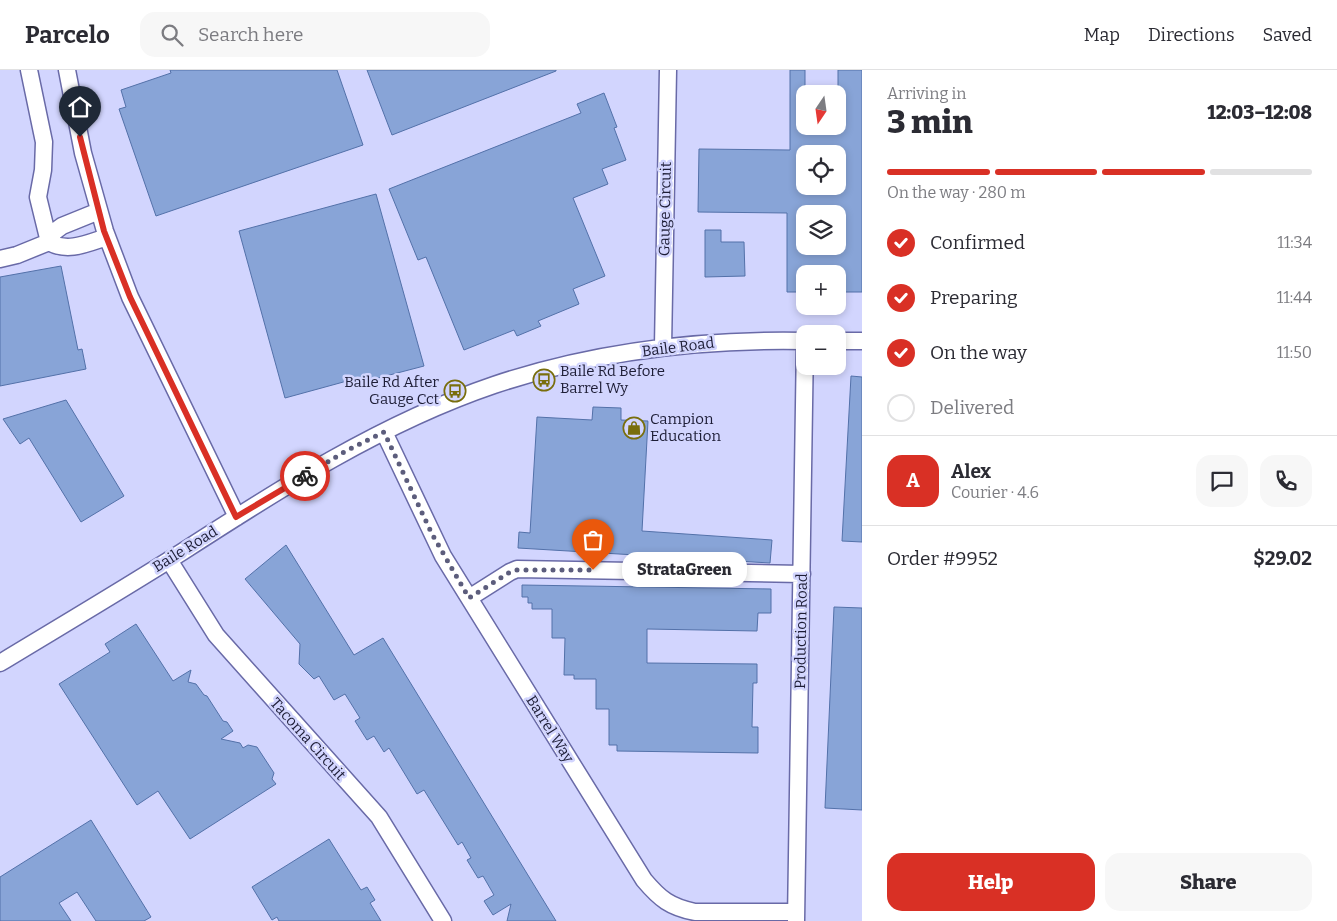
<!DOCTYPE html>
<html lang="en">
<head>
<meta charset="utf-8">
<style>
  :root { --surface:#fff; --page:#f7f7f7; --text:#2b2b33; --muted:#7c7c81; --line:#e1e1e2; --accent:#d93025 }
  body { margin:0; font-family:Bitter,serif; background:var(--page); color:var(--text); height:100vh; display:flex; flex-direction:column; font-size:19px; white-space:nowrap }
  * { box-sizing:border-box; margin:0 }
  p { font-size:16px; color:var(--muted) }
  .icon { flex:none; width:28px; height:28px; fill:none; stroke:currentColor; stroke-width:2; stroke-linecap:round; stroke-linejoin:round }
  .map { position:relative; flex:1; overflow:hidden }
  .drawer { display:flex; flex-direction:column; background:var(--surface); width:475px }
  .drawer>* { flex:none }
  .needle { width:32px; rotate:193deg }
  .tools { position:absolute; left:796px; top:15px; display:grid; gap:10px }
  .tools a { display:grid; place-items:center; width:50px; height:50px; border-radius:10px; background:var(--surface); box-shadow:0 2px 8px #0003; font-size:25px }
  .pin { position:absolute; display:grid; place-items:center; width:42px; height:42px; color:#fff; margin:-51px -21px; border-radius:50% 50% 50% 0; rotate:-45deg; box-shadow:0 0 5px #0007 }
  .pin .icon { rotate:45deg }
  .courier { position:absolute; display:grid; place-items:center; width:50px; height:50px; margin:-25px; border:4px solid #d93025; border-radius:50%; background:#fff; color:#222; box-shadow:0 1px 6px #0007 }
  .bubble { position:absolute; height:35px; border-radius:15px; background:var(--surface); box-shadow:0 2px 8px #0003; font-size:16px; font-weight:800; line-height:35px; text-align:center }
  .summary em { font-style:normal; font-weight:800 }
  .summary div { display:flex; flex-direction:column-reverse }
  .summary { display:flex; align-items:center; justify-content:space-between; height:85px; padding:0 25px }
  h1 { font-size:32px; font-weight:800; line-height:38px }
  .bar { display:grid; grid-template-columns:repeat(4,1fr); gap:8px 5px; align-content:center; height:60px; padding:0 25px }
  .bar i { height:6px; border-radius:4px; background:var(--line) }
  .bar .active { background:var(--accent) }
  .bar p { grid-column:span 4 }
  .line { display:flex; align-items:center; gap:12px; padding:0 25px; border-top:1px solid var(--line) }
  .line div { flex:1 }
  .round { display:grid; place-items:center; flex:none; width:52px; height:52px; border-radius:15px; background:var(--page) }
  ol { padding:0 25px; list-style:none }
  li { display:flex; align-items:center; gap:15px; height:55px }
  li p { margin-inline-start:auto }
  li .icon { padding:5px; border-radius:50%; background:var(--accent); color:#fff; stroke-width:4 }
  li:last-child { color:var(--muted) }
  li i { width:28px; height:28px; border:2px solid var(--line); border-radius:50% }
  .cta { display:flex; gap:10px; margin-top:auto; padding:10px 25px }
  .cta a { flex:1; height:58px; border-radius:15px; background:var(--accent); color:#fff; font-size:20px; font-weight:800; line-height:58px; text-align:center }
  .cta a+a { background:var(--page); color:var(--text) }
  header { display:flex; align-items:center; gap:30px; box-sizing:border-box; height:70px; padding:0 25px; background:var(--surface); border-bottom:1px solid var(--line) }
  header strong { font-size:24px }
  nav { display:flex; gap:28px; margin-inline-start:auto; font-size:18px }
  .search { width:350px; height:45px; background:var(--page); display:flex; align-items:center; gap:12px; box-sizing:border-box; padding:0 18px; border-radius:15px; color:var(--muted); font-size:19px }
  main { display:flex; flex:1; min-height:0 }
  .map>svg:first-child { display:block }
</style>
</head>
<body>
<header>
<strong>Parcelo</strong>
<div class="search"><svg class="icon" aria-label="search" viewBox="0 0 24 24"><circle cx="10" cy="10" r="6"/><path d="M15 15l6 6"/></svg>Search here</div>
<nav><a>Map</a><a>Directions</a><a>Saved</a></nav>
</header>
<main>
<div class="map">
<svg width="862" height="851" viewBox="0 0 862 851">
  <rect width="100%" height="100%" fill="#d2d5fe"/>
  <path fill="#88a4d7" stroke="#5371a9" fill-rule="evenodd" d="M170,0H337L363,75L156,146L119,39L126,37L121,20L171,3Z
    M367,0H556V1L392,65Z
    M790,0H805V56H838V0H862V222H838V204H805V222H787V143L698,142L699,79L790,80ZM805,84H838V116H805ZM805,143H838V176H805Z
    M604,23L617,57L614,58L626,90L602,99L608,114L573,128L605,206L573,219L579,234L538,251L541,256L517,266L514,260L464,280L426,187L418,190L389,119L581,43L577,34Z
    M376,124L424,296L359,313L358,308L285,328L239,161Z
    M705,160H721V172H744L745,206L705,207Z
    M61,196L78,280L82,279L86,299L0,316V207Z
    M851,306L862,307V472L842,471Z
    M66,330L124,426L81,452L29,368L20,374L3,349Z
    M593,337L621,338V350L648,351L642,461L772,470L770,493L518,478L519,462L530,463L537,347L592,350Z
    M286,475L354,585L383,568L556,851H507L511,834L493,845L484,831L494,825L483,806L478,808L467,790L471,788L462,772L458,775L424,720L417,724L389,678L384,682L374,666L367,670L355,651L360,648L345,624L334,630L319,606L314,609L299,594L300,574L245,509Z
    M522,515L771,519V543H758L757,561L647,559V593L757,594V613H753L752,657H758V683L617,681V675H609V639H596V609H574V605H564L565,568H552V539H532V533H528V527H522Z
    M834,537L862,538V740L825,738Z
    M136,554L173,611L191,600L188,612L196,614L204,625L207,626L223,651L227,652L233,661L221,669L240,673L243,678L248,675L257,677L274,703L272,709L276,714L190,769L158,721L137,735L59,614L110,582L105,574Z
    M91,750L151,847L144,851H96L77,822L59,833L71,851H0V807Z
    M329,769L361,820L367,817L375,830L370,833L381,851H279L277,847L272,850L252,817Z"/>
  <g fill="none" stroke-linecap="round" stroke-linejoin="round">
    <g stroke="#696aa7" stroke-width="19">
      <path id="minor" d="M67,0L83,83L105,161L130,227L237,447
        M99,141L62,156L54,162L49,172C68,183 88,173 107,167
        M0,189L17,185L49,172L38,127L43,100L44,72L29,0
        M838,271H862
        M663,277L668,0
        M384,362L443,486L644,810C660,829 670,837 695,842H796
        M169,490L216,565L379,747L443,851
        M469,528L510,502L517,499L802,504
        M0,593C61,556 122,520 182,482C281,418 382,353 494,315C595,281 700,269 805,271
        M796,851L805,271"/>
    </g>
    <use href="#minor" stroke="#fff" stroke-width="16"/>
  </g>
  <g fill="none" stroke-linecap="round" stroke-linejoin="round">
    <path stroke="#5c5d7c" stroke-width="5" stroke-dasharray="0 9" d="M305,406L344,382L384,362L432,464L469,528L510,502L517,500H593"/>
    <path stroke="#d93025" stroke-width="6" d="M80,67L104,161L130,227L236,447L305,406"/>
  </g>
  <defs>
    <g id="bus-ring" transform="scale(1.125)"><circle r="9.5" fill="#d2d5fe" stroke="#796e0c" stroke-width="1.5"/><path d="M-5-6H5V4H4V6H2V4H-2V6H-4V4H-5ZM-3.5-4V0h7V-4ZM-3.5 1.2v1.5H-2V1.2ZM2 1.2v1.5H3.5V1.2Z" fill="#796e0c"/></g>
    <g id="shop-ring" transform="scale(1.125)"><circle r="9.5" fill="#d2d5fe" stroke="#796e0c" stroke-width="1.5"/><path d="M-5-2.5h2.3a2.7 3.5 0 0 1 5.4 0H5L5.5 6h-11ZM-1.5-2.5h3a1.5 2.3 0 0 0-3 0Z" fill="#796e0c"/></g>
  </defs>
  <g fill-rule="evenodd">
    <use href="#bus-ring" x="544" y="310"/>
    <use href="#bus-ring" x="455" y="321"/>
    <use href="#shop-ring" x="634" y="358"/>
  </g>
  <g text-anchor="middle" stroke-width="5" stroke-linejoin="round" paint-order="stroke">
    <g font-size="15" fill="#1d1d36" stroke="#d2d5fe">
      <text transform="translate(665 139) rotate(-89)" y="5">Gauge Circuit</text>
      <text transform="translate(678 277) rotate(-7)" y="5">Baile Road</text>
      <text transform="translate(185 479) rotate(-32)" y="5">Baile Road</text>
      <text transform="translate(801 561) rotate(-89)" y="5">Production Road</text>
      <text transform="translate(550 659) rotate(58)" y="5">Barrel Way</text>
      <text transform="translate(308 669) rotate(48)" y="5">Tacoma Circuit</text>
    </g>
    <g font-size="15" fill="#1d1d36" stroke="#d2d5fe" text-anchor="start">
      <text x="560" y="306">Baile Rd Before<tspan x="560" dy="17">Barrel Wy</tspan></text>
      <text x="439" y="317" text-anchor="end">Baile Rd After<tspan x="439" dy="17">Gauge Cct</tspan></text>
      <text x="650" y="354">Campion<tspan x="650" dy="17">Education</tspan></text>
    </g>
  </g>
</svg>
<div class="tools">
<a><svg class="needle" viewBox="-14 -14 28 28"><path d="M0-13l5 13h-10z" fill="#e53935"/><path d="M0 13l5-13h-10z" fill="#7c7c81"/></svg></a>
<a><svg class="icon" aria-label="locate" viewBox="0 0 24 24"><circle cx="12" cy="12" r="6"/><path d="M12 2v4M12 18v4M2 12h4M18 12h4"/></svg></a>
<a><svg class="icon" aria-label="layers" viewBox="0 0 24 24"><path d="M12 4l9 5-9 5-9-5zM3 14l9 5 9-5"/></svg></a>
<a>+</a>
<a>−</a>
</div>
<div class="pin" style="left:593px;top:500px;background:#ea580c"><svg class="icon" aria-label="bag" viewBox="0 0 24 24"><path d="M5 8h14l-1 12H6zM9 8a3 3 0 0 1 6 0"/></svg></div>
<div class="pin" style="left:80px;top:67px;background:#1f2937"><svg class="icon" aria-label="home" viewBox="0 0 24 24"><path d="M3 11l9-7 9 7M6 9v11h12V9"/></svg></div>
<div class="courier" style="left:305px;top:406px"><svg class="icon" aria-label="bike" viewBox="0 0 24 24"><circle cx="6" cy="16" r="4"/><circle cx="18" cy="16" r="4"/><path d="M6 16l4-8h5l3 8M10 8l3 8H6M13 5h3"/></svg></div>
<div class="bubble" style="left:622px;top:482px;width:125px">StrataGreen</div>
</div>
<section class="drawer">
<div class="summary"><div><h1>3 min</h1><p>Arriving in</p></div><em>12:03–12:08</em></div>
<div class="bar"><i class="active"></i><i class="active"></i><i class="active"></i><i></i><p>On the way · 280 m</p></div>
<ol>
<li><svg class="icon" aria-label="check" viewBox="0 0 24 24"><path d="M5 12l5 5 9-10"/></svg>Confirmed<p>11:34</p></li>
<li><svg class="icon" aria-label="check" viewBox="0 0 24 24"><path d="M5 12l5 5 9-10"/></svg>Preparing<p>11:44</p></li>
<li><svg class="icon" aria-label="check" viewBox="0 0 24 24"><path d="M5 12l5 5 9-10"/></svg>On the way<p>11:50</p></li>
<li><i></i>Delivered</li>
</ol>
<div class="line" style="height:90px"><b class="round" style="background:var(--accent);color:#fff">A</b><div><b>Alex</b><p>Courier · 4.6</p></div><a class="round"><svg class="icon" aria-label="chat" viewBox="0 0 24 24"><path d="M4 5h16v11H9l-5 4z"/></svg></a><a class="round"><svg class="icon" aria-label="phone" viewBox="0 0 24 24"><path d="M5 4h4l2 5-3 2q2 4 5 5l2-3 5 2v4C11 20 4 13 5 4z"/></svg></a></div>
<div class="line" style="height:65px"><div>Order #9952</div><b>$29.02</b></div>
<div class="cta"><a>Help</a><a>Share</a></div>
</section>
</main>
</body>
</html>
